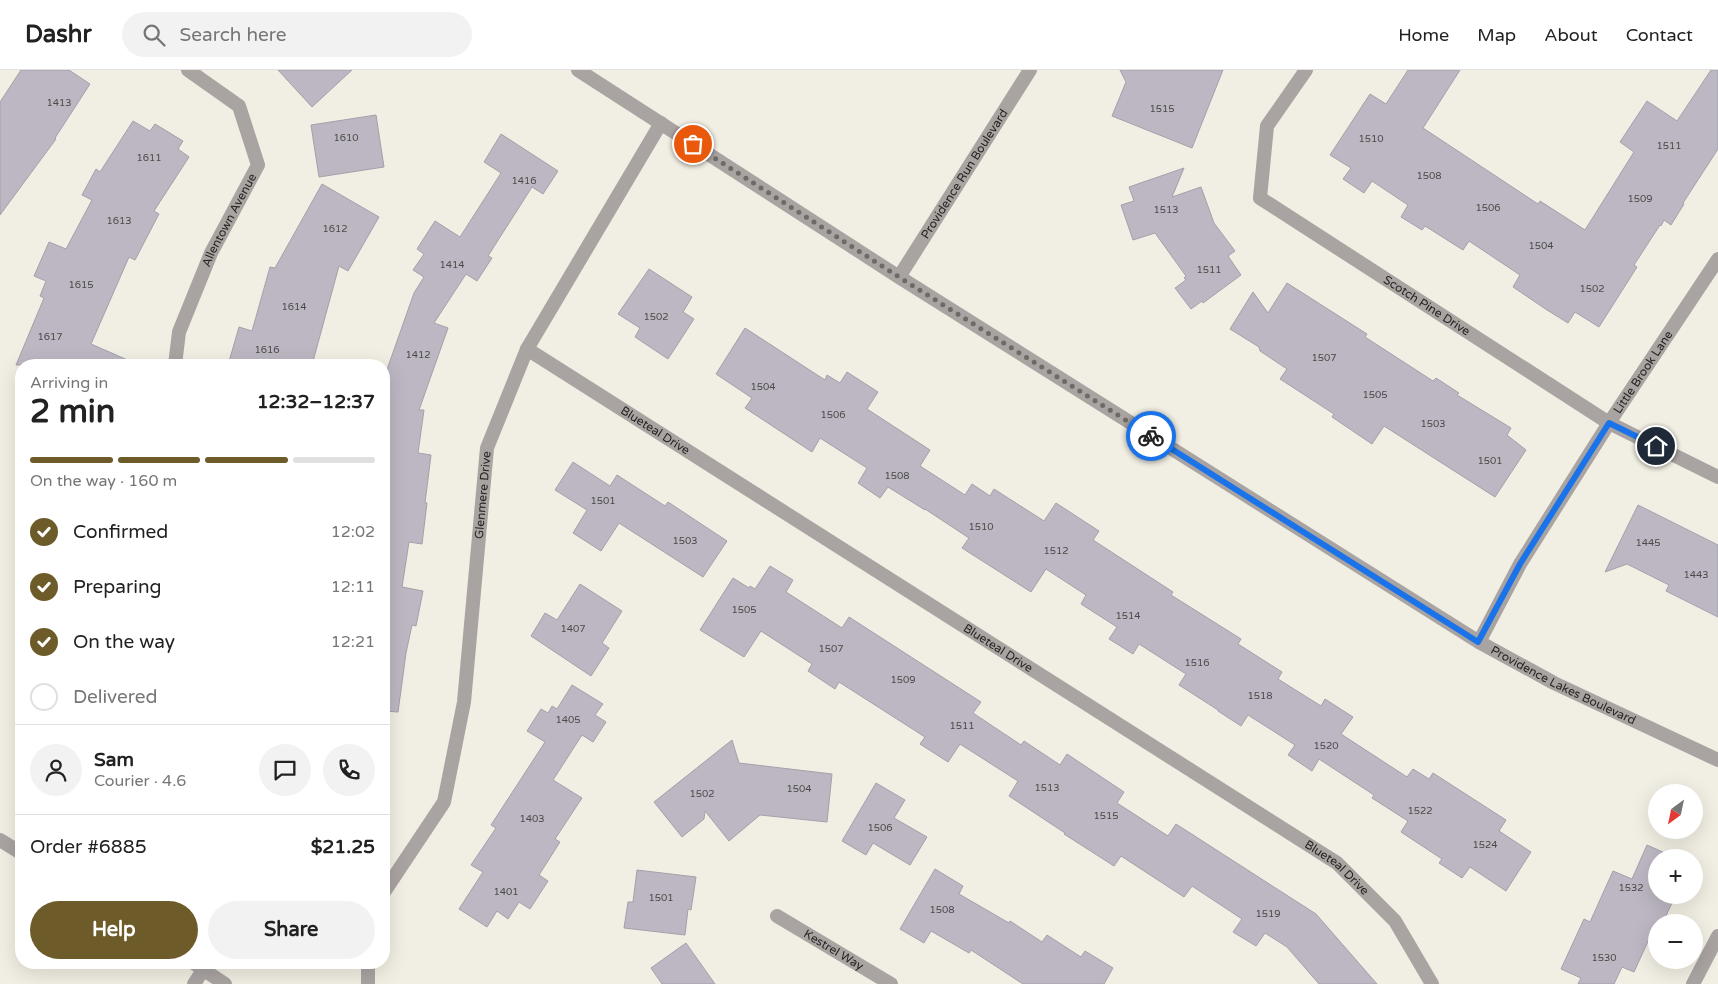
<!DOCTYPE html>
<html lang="en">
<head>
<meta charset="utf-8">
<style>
  :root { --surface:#fff; --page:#f2f2f2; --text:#222; --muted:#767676; --line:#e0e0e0; --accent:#6d5c2a }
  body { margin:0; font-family:"Varela Round",sans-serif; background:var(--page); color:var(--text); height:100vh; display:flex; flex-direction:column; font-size:19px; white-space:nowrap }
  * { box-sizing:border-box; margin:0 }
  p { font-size:16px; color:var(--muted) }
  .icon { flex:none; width:28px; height:28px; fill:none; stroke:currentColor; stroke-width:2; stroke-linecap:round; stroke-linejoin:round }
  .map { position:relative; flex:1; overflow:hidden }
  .drawer { position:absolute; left:15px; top:289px; width:375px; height:610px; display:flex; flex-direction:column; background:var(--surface); border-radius:20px; box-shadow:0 5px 20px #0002 }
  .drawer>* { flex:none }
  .needle { width:32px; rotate:213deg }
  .buttons { position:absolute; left:1648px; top:714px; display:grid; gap:10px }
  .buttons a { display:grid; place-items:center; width:55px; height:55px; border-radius:50%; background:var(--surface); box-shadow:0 5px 20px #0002; font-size:25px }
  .pin { position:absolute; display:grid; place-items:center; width:42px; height:42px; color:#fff; margin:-21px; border:2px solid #fff; border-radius:50%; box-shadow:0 1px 5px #0007 }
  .courier { position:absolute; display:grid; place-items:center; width:50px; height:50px; margin:-25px; border:4px solid #1a73e8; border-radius:50%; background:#fff; color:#222; box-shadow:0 1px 6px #0007 }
  .overview em { font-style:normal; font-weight:800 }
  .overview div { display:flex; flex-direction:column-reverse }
  .overview { display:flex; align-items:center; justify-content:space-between; height:85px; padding:0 15px }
  h1 { font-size:32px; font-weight:800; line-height:38px }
  .bar { display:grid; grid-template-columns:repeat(4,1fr); gap:8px 5px; align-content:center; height:60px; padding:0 15px }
  .bar i { height:6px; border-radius:4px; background:var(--line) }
  .bar .on { background:var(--accent) }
  .bar p { grid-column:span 4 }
  .line { display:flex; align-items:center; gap:12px; padding:0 15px; border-top:1px solid var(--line) }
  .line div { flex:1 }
  .round { display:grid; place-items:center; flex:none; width:52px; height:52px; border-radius:26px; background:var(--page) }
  ol { padding:0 15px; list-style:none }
  li { display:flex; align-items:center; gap:15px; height:55px }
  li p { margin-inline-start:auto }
  li .icon { padding:5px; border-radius:50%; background:var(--accent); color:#fff; stroke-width:4 }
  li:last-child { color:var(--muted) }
  li i { width:28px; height:28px; border:2px solid var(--line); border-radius:50% }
  .action { display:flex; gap:10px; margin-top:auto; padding:10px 15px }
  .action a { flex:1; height:58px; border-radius:30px; background:var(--accent); color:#fff; font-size:20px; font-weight:800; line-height:58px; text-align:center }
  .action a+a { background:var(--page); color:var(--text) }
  header { display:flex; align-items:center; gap:30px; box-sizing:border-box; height:70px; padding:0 25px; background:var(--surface); border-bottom:1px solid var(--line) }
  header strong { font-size:24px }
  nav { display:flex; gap:28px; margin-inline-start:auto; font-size:18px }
  .search { width:350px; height:45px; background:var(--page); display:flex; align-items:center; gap:12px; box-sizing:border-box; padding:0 18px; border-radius:28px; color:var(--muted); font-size:19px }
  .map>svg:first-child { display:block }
</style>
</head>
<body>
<header>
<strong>Dashr</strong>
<div class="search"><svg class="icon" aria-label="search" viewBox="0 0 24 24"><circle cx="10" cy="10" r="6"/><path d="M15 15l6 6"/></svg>Search here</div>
<nav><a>Home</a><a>Map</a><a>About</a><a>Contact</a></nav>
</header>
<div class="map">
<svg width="1718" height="914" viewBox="0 0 1718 914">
  <rect width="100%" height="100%" fill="#f1eee3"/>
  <path fill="#bcb7c2" stroke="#a4a0aa" d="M21,0H69L90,14L55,68L56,69L0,145V32Z
    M278,0H352L312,37Z
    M1120,0H1223L1192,78L1112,46L1126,12Z
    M1408,0H1460L1423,58L1538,134L1540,131L1585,160L1634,82L1620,72L1647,31L1677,51L1711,0H1718V79L1683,133L1684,134L1671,155L1664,150L1661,156L1660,155L1634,195L1637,197L1599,257L1575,242L1568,253L1547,240L1513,217L1520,205L1469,171L1463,180L1425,156L1422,160L1401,147L1408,135L1372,111L1364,123L1343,109L1351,98L1330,85L1370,24L1386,34Z
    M376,45L384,97L319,107L311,55Z
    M133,51L150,61L155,54L183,71L178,79L189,87L154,141L159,144L135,190L129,187L91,274L139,295H16L44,228L40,226L46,211L34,206L49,172L66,179L92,130L82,125L96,99L100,102Z
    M501,64L558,101L543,124L532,117L488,186L492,188L477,211L466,204L434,253L448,258L419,340H424L418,383L431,385L425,433H427L422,474L409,472L402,517L423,521L416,556L412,555L406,583L398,642L384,641V308L414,223L424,207L413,200L424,184L417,179L435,151L460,167L501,103L484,92Z
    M1184,98L1172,127L1201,117L1214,153L1235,181L1228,186L1241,205L1203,233L1202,231L1191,239L1175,218L1186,210L1184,208L1186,206L1155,163L1133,170L1121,135L1134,131L1129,117Z
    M322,114L379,147L348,201L339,196L312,295H228L239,257L252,261L270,197L275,198Z
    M649,199L692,227L683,242L694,249L668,289L635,267L640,258L618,244Z
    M1287,213L1367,264L1365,267L1433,311L1436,308L1459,323L1457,325L1511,358L1507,365L1526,380L1495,427L1384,356L1372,374L1332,347L1334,344L1280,309L1287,299L1260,281L1259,277L1230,259L1253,222L1268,243Z
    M745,258L825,310L827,305L840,313L847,302L878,322L867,339L930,380L920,396L965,425L972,414L990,426L994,419L1044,451L1056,433L1099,461L1093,470L1173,522L1171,525L1241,569L1238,574L1282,602L1278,609L1321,636L1325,629L1353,647L1341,664L1407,707L1413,699L1429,709L1433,703L1506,750L1499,761L1531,782L1506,821L1470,797L1462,808L1439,793L1442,789L1401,762L1408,751L1372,728L1374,725L1319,689L1312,701L1288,685L1295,675L1248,645L1241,656L1218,641V640L1179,615L1186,604L1139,574L1133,584L1109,569L1117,557L1081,534L1086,525L1046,499L1031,522L962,478L969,468L925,439V440L888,417L880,428L858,413L867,398L820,368L812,382L745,338L752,328L716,304Z
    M573,392L610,416L617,405L665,436L668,432L727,471L703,507L619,453L601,481L573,463L587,440L555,420Z
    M1638,435L1718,475V547L1666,521L1669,515L1627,494L1605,502Z
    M770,496L793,510L786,522L842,558L849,547L981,632L973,643L1021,675L1024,671L1060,695L1067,684L1124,722L1117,733L1168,766L1176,754L1316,844L1377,914H1319L1287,877L1265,863L1256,876L1233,862L1242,849L1192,816L1184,827L1121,786L1114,796L1064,764L1065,763L1009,726L1018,711L960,674L948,692L920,674L925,667L839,612L835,619L808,601L812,594L761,561L744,587L700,560L733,508L749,518L750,516L755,519Z
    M580,514L622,541L602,573L609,578L591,606L531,566L545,543L557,550Z
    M572,615L603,634L595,645L606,652L593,672L582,665L553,710L582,728L555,769L560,772L539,805L548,811L530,839L519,832L508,849L497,841L487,857L459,839L483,802L471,795L496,758L491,755L545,672L527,661L541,639L548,643L552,636L557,639Z
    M732,670L739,693L832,704L827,752L760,745L729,771L705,741L704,749L682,767L654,732Z
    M876,713L905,730L894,748L927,767L910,795L873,773L866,785L842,771Z
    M1647,775L1676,788H1656V825H1661L1660,828L1672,833L1663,852H1656V857L1655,856L1634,902L1622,897L1614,914H1578L1581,908L1561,899L1584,849L1590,852L1613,801L1632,809Z
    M935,799L963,816L959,824L1009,853L1010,851L1042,872L1047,865L1081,887L1085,881L1113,898L1104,914H1023L971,880L969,883L931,861L924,873L900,859Z
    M637,800L696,807L691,840L688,839L685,865L624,858L628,832H633Z
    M686,873L715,914H662L651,898Z"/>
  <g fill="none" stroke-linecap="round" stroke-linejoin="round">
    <g stroke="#a9a3a2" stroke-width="14">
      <path id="s1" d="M1306,0L1267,56L1260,128L1609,353L1718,407"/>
      <path id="s2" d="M527,279L1337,793L1395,851L1432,914"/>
      <path id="s3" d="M175,295L179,262L211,183L258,95L239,36L188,0"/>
      <path id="s4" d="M1479,572L1520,494L1609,353L1718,189"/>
      <path d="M0,770L21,783"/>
      <path id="s5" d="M384,822L444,732L464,632L487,378L527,279L661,53"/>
      <path id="s6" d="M777,846L891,914"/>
      <path d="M192,892L225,914"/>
      <path d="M368,892V914"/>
      <path d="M194,914L203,900"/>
      <path d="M1693,914L1718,866"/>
    </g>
    <g stroke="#a9a3a2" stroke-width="14">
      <path id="s7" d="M578,0L899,207L1479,572L1554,613L1718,690"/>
      <path id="s8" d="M899,207L1030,0"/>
    </g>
  </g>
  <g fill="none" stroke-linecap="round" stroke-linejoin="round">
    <path stroke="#6d6b65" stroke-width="5" stroke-dasharray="0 9" d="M693,74L899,207L1151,366"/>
    <path stroke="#1a73e8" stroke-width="6" d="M1151,366L1478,572L1520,494L1609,353L1656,376"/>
  </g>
  <g text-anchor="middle" stroke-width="4" stroke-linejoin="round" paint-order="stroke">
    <g font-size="10" fill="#4c4a49">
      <text x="59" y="36">1413</text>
      <text x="1162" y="42">1515</text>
      <text x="346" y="71">1610</text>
      <text x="1371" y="72">1510</text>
      <text x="1669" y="79">1511</text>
      <text x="149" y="91">1611</text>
      <text x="1429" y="109">1508</text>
      <text x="524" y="114">1416</text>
      <text x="1640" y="132">1509</text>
      <text x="1488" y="141">1506</text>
      <text x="1166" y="143">1513</text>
      <text x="119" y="154">1613</text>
      <text x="335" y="162">1612</text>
      <text x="1541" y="179">1504</text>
      <text x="452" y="198">1414</text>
      <text x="1209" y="203">1511</text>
      <text x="81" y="218">1615</text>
      <text x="1592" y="222">1502</text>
      <text x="294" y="240">1614</text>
      <text x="656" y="250">1502</text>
      <text x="50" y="270">1617</text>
      <text x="267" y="283">1616</text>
      <text x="418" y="288">1412</text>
      <text x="1324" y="291">1507</text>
      <text x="763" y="320">1504</text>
      <text x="1375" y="328">1505</text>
      <text x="833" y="348">1506</text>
      <text x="1433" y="357">1503</text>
      <text x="1490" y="394">1501</text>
      <text x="897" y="409">1508</text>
      <text x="603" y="434">1501</text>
      <text x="981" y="460">1510</text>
      <text x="685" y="474">1503</text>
      <text x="1648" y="476">1445</text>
      <text x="1056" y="484">1512</text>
      <text x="1696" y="508">1443</text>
      <text x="744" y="543">1505</text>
      <text x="1128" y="549">1514</text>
      <text x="573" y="562">1407</text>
      <text x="831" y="582">1507</text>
      <text x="1197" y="596">1516</text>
      <text x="903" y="613">1509</text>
      <text x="1260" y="629">1518</text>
      <text x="568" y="653">1405</text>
      <text x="962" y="659">1511</text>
      <text x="1326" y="679">1520</text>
      <text x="1047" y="721">1513</text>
      <text x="799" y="722">1504</text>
      <text x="702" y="727">1502</text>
      <text x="1420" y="744">1522</text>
      <text x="1106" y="749">1515</text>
      <text x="532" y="752">1403</text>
      <text x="880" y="761">1506</text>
      <text x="1485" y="778">1524</text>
      <text x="1631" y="821">1532</text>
      <text x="506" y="825">1401</text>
      <text x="661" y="831">1501</text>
      <text x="942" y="843">1508</text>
      <text x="1268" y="847">1519</text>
      <text x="1604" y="891">1530</text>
    </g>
    <g font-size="12" fill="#262521" stroke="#fff">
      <text dy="4" stroke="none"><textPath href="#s8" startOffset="122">Providence Run Boulevard</textPath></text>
      <text dy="4" stroke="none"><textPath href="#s3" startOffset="156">Allentown Avenue</textPath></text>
      <text dy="4" stroke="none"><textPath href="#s1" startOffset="339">Scotch Pine Drive</textPath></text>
      <text dy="4" stroke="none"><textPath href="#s4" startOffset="316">Little Brook Lane</textPath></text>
      <text dy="4" stroke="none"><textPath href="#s2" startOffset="152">Blueteal Drive</textPath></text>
      <text dy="4" stroke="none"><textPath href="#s5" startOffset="418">Glenmere Drive</textPath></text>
      <text dy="4" stroke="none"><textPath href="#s2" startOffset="558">Blueteal Drive</textPath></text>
      <text dy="4" stroke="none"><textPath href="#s7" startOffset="1162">Providence Lakes Boulevard</textPath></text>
      <text dy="4" stroke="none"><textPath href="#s2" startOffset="962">Blueteal Drive</textPath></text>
      <text dy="4" stroke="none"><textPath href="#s6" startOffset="66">Kestrel Way</textPath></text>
    </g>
  </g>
</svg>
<div class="buttons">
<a><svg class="needle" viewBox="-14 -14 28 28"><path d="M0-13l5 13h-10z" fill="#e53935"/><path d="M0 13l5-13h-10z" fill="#767676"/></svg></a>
<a>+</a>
<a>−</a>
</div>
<div class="pin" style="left:693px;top:74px;background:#ea580c"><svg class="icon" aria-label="bag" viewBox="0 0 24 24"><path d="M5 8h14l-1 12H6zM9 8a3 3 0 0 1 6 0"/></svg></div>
<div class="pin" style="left:1656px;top:376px;background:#1f2937"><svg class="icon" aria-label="home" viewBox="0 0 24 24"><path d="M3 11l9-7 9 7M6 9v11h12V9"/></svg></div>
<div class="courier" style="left:1151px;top:366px"><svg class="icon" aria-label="bike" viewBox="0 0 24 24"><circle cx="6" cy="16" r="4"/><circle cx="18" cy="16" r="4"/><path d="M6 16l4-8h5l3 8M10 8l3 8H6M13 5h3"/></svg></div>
<section class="drawer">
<div class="overview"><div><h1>2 min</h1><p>Arriving in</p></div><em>12:32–12:37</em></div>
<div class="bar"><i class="on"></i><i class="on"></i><i class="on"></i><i></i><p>On the way · 160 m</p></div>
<ol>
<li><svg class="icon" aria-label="check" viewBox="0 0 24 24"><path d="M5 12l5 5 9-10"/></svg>Confirmed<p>12:02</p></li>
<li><svg class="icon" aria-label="check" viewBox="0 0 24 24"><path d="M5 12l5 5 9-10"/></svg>Preparing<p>12:11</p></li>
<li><svg class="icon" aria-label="check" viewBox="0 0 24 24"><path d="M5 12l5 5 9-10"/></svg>On the way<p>12:21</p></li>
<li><i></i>Delivered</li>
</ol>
<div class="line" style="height:90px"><a class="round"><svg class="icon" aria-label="person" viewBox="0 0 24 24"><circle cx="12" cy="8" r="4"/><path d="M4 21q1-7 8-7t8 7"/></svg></a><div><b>Sam</b><p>Courier · 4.6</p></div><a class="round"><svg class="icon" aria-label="chat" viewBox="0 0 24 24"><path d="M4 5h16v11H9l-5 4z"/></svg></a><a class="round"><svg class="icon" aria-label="phone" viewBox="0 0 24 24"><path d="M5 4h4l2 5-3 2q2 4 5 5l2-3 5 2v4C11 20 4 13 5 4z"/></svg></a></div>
<div class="line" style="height:65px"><div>Order #6885</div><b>$21.25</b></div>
<div class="action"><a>Help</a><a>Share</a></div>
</section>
</div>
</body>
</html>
